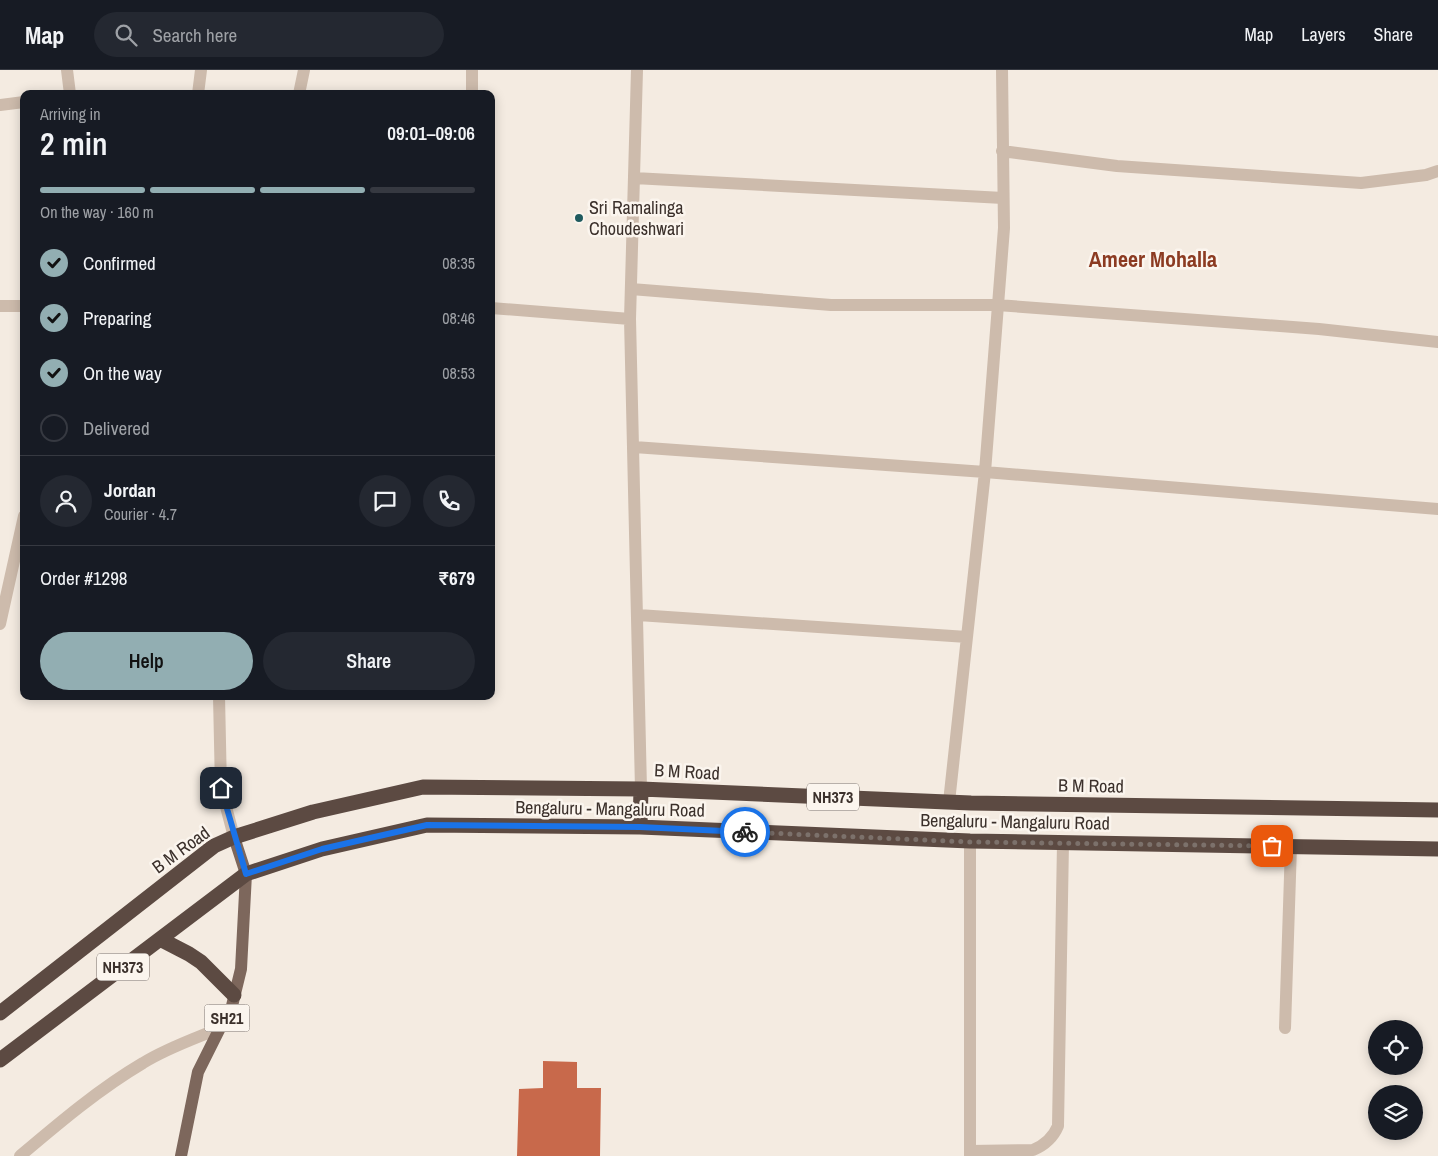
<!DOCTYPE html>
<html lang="en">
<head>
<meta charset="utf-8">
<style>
  :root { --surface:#171b24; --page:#242831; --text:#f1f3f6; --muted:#9ea1a6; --line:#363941; --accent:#92aeb2 }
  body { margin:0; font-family:"Archivo Narrow",sans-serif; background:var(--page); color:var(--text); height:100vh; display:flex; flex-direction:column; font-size:19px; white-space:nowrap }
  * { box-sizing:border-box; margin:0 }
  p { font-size:16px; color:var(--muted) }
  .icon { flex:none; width:28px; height:28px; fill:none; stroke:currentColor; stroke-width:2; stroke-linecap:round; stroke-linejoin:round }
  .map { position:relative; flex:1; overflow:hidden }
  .drawer { position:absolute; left:20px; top:20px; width:475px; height:610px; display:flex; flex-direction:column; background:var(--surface); border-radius:10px; box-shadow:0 2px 12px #0003 }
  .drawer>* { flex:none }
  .fabs { position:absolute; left:1368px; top:950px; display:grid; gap:10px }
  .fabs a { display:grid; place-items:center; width:55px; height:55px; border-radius:50%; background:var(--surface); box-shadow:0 2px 12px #0003; font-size:25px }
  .pin { position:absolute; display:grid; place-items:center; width:42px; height:42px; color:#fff; margin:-21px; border-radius:10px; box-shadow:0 2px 8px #0006 }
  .courier { position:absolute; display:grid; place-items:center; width:50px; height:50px; margin:-25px; border:4px solid #1a73e8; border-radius:50%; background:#fff; color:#222; box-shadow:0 1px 6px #0007 }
  .headline em { font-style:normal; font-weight:600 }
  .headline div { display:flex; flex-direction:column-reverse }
  .headline { display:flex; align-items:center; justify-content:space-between; height:85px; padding:0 20px }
  h1 { font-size:32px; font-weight:600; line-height:38px }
  .bar { display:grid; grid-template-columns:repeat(4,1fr); gap:8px 5px; align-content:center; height:60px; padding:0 20px }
  .bar i { height:6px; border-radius:4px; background:var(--line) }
  .bar .active { background:var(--accent) }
  .bar p { grid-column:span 4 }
  .line { display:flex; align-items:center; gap:12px; padding:0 20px; border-top:1px solid var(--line) }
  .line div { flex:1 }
  .round { display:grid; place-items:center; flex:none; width:52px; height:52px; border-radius:26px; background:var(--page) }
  ol { padding:0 20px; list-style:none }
  li { display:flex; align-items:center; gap:15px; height:55px }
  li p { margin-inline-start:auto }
  li .icon { padding:5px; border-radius:50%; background:var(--accent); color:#111; stroke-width:4 }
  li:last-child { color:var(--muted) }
  li i { width:28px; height:28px; border:2px solid var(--line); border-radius:50% }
  .button { display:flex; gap:10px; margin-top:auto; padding:10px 20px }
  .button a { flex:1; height:58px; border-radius:30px; background:var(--accent); color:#111; font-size:20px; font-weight:600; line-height:58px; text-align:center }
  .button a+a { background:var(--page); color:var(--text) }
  header { display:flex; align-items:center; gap:30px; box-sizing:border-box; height:70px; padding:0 25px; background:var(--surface); border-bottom:1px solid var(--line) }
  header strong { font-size:24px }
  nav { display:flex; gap:28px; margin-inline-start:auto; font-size:18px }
  .search { width:350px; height:45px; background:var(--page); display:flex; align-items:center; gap:12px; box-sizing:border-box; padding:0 18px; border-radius:28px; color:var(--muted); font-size:19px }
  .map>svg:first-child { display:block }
</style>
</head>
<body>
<header>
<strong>Map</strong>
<div class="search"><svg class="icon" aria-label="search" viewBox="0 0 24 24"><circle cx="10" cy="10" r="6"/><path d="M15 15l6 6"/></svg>Search here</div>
<nav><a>Map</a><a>Layers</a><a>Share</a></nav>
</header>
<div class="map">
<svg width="1438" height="1086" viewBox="0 0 1438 1086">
  <rect width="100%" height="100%" fill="#f4ebe1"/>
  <path fill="#c8694b" d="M543,991L577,992V1018H601L600,1086H517L519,1019L543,1018Z"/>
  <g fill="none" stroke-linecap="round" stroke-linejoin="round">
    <path stroke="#cdbbac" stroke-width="12" d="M67,0L70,24
      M637,0L630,249L641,719
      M198,24L201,0
      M299,24L304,0
      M472,24V0
      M0,35L24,32
      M1002,81L1117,96L1361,113L1426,105L1438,101
      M634,108L1003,128
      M631,219L831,235H997L1319,259L1438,272
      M0,236H24
      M491,238L630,249
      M634,377L985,402L1438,439
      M638,545L967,567
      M0,554L24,446
      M219,626L221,718L234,767
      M949,732L985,402L1004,158L1002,0
      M970,771V1086
      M1285,958L1291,776
      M970,1081L1033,1080C1045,1075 1053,1068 1058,1056L1063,773
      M20,1086C59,1053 99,1019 143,993C167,978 194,969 220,958"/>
    <path stroke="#7d675c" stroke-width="12" d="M181,1086L198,1002L220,958L230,944L241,899L246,804L234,767"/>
    <path stroke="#5c4a42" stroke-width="15" d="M640,757L641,719
      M160,869L189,884L201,892L234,925
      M0,943L214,776L234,767L313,742L423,717L641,719L971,733L1438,740
      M0,990L246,804L322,779L427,755L640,757L970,771L1438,779"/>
  </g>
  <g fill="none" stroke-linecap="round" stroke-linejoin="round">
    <path stroke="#7c716b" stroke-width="5" stroke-dasharray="0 9" d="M745,762L970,772L1272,776"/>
    <path stroke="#1a73e8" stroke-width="6" d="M221,718L246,804L322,779L427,755L640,757L745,762"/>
  </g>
  <circle fill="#1f5a5e" stroke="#fbf5ee" stroke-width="2" cx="579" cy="148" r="5"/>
  <g text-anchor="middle" stroke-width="5" stroke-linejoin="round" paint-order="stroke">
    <g fill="#fbf5ee" stroke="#756b66" stroke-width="1">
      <rect x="807" y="713.5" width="52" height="27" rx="4"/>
      <rect x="97" y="883.5" width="52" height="27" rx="4"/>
      <rect x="204.5" y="934.5" width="45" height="27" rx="4"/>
    </g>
    <g font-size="16" font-weight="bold" fill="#3b302b">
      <text x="833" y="733">NH373</text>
      <text x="123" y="903">NH373</text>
      <text x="227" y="954">SH21</text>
    </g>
    <g font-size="18" fill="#3b302b" stroke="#fbf5ee" text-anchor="start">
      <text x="589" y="144">Sri Ramalinga<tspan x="589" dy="21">Choudeshwari</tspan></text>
    </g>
    <g font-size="18" fill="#3b302b" stroke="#fbf5ee">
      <text transform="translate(687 702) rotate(3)" y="6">B M Road</text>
      <text transform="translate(1091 716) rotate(1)" y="6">B M Road</text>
      <text transform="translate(610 739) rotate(1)" y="6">Bengaluru - Mangaluru Road</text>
      <text transform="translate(1015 752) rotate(1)" y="6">Bengaluru - Mangaluru Road</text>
      <text transform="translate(181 780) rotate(-36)" y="6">B M Road</text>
    </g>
    <g font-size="22" font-weight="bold" fill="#8c3b22" stroke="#fbf5ee">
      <text x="1153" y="197">Ameer Mohalla</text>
    </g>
  </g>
</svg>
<div class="fabs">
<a><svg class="icon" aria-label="locate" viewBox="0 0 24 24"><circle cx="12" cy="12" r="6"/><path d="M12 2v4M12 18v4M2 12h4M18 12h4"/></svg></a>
<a><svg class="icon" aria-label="layers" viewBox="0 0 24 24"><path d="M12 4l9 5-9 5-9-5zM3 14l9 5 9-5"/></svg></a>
</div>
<div class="pin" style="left:1272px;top:776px;background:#ea580c"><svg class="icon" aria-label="bag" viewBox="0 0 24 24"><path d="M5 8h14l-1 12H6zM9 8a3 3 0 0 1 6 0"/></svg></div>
<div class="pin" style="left:221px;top:718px;background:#1f2937"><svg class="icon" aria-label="home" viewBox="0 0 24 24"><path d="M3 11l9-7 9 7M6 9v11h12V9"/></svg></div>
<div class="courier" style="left:745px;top:762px"><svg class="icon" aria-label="bike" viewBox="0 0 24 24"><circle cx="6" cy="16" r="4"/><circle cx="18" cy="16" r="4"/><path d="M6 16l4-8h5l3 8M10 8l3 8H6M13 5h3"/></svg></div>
<section class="drawer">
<div class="headline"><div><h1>2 min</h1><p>Arriving in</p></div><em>09:01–09:06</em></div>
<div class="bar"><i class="active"></i><i class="active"></i><i class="active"></i><i></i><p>On the way · 160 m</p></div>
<ol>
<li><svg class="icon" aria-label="check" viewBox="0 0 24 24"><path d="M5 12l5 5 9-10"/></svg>Confirmed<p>08:35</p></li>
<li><svg class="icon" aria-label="check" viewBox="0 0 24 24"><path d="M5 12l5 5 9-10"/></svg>Preparing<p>08:46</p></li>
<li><svg class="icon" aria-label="check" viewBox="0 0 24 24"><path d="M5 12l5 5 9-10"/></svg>On the way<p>08:53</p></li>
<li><i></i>Delivered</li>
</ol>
<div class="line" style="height:90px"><a class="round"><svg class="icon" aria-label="person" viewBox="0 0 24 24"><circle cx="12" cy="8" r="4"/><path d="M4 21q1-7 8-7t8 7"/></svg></a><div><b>Jordan</b><p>Courier · 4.7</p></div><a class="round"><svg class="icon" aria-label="chat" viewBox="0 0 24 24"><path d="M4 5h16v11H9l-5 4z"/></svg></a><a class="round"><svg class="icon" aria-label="phone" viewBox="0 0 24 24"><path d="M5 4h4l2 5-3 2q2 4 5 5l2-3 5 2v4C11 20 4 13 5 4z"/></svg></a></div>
<div class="line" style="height:65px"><div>Order #1298</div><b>₹679</b></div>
<div class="button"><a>Help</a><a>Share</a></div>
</section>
</div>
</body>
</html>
